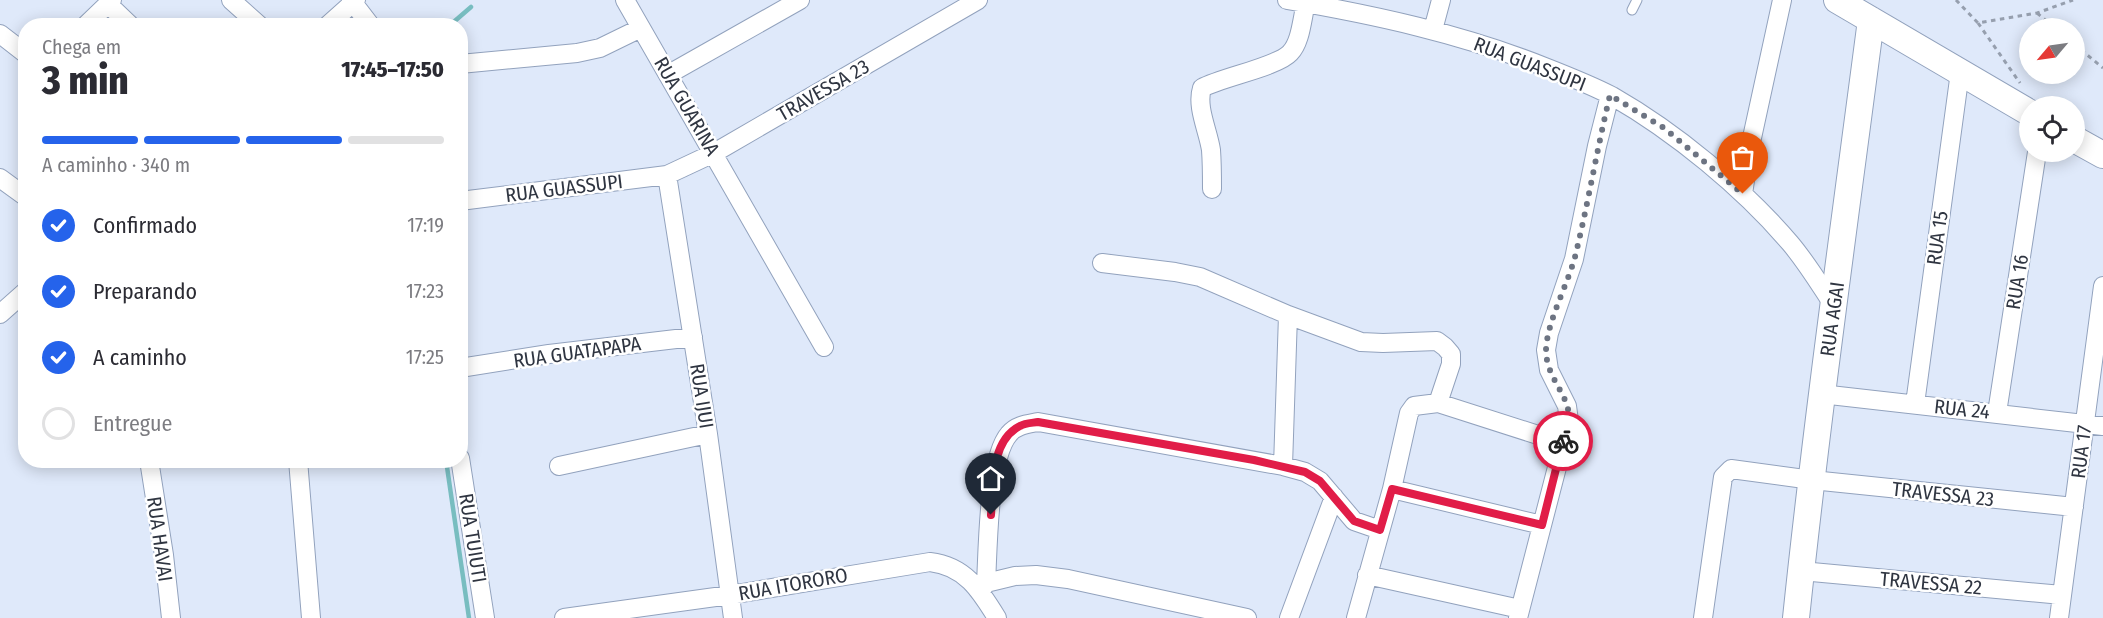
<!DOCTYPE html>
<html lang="pt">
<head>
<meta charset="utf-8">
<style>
  :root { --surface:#fff; --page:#f2f2f3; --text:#2b2b33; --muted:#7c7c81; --line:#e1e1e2; --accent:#2563eb }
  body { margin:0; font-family:"Fira Sans Condensed",sans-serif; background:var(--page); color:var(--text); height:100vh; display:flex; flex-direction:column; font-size:22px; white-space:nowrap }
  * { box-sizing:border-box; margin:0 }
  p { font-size:20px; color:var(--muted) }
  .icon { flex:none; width:33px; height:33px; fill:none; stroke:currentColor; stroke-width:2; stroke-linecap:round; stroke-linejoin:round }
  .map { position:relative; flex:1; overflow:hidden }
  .side { position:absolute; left:18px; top:18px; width:450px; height:450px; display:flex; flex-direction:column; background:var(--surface); border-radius:24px; box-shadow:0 3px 15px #0003 }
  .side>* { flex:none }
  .needle { width:39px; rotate:241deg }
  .buttons { position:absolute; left:2019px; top:18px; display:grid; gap:12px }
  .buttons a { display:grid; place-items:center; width:66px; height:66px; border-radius:50%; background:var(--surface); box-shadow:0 3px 15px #0003; font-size:30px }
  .pin { position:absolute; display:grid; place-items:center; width:51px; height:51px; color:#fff; margin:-62px -26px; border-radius:50% 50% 50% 0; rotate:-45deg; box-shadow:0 0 6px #0007 }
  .pin .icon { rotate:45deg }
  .courier { position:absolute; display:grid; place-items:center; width:60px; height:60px; margin:-30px; border:4px solid #e11d48; border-radius:50%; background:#fff; color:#222; box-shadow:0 2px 8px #0007 }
  .head em { font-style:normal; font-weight:800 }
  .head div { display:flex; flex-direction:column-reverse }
  .head { display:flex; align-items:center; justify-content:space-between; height:102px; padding:0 24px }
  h1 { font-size:39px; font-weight:800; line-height:45px }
  .bar { display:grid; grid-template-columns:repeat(4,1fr); gap:9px 6px; align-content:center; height:72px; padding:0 24px }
  .bar i { height:8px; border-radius:4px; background:var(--line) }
  .bar .selected { background:var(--accent) }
  .bar p { grid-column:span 4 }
  ol { padding:0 24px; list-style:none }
  li { display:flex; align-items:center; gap:18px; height:66px }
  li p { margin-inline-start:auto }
  li .icon { padding:6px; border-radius:50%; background:var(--accent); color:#fff; stroke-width:4 }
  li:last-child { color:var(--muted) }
  li i { width:33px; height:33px; border:3px solid var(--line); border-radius:50% }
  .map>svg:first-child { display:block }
</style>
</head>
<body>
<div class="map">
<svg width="2103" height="618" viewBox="0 0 2103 618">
  <rect width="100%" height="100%" fill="#dfe9fa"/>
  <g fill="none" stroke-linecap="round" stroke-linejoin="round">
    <path stroke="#78bdc0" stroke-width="4.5" d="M449,26L471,7
      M446,460L469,618"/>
    <g stroke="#92a2bd" stroke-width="11">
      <path id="lane" d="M1632,10L1637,0"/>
    </g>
    <g stroke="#92a2bd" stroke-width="20">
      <path id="street" d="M231,0L260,26
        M351,0L371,26
        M625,0L824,347
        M1287,0C1375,15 1462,34 1545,67C1568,76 1591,85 1612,96C1675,132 1743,188 1790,243C1807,263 1820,285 1834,306
        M108,4L131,26
        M85,26L112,0
        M327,26L356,0
        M1433,30L1441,0
        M0,34L26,54
        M460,64L577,53L600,48L641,28
        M669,74L800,0
        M667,175L708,434L733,618
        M0,178L26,197
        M1212,189C1212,176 1212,163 1211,150C1208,130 1196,107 1202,88C1222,77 1277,67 1290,53C1301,42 1302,18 1306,3
        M1743,194L1750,147L1782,0
        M460,201L667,175L714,153L978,0
        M1102,263L1175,272L1200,277L1288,315
        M0,314L26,291
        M460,368L549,354L693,337
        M1821,394L2103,426
        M1915,404L1960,72
        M1997,413L2037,152
        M460,458L485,618
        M149,460L164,555L171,618
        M298,460L311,618
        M559,466L708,434
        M1283,466L1305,472L1320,481L1354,521L1380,530
        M1392,489L1542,525
        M1801,571L2062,595
        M1367,575L1520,609
        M986,583L1015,576L1036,575L1068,579L1247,618
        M981,591L986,583C988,549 988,458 1009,434C1016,425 1028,424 1038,422L1283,466L1288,315L1361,342L1383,343L1437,341L1445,347L1451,354V364L1438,403
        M564,618L730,595L930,562C965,566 980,590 997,618
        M1289,618L1334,497
        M1356,618L1392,489L1409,413L1414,406L1438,403L1563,443
        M1518,618L1569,421L1567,406L1549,370L1546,350L1549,333L1574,259L1597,146L1610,95
        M1703,618L1723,477L1731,469L1812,480L2074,507
        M2059,618L2103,286"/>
    </g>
    <g stroke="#92a2bd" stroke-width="28">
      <path id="secondary" d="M1837,0L2030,113
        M2074,139L2103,155
        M1796,618C1817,418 1845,219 1871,20"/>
    </g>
    <path stroke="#969fae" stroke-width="3" stroke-dasharray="4.5 4.5" stroke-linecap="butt" d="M1956,0L1978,23L2037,13L2073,0
      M2037,13L2055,28
      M1978,23L2020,83
      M2074,44L2103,68"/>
    <use href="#lane" stroke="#fff" stroke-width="9"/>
    <use href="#street" stroke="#fff" stroke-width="18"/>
    <use href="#secondary" stroke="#fff" stroke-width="26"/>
  </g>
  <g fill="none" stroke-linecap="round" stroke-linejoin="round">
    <path stroke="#6d7482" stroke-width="6" stroke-dasharray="0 10.8" d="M1563,441C1566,430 1571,418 1567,405C1560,386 1546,372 1546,350C1547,322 1567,286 1575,257C1588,204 1597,149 1610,95L1664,128L1743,194"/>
    <path stroke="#e11d48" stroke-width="8" d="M991,515C993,487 990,441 1020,426C1025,423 1032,423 1038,422L1254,460L1305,472L1320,481L1354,521L1380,530L1392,489L1542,525L1563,441"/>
  </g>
  <g text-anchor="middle" stroke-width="5" stroke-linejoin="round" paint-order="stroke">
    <g font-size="20" fill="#2f3541" stroke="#fff">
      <text transform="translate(1530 64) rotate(21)" y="7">RUA GUASSUPI</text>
      <text transform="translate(823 90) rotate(-30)" y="7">TRAVESSA 23</text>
      <text transform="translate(687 106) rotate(60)" y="7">RUA GUARINA</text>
      <text transform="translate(564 188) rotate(-7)" y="7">RUA GUASSUPI</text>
      <text transform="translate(1937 238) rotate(-82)" y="7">RUA 15</text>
      <text transform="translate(2017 282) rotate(-81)" y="7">RUA 16</text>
      <text transform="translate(1832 319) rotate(-82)" y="7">RUA AGAI</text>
      <text transform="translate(577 352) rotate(-8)" y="7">RUA GUATAPAPA</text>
      <text transform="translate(702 396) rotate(81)" y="7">RUA IJUI</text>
      <text transform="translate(1962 409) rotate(6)" y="7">RUA 24</text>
      <text transform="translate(2081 452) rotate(-83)" y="7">RUA 17</text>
      <text transform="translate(1943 494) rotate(6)" y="7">TRAVESSA 23</text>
      <text transform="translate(473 538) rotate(81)" y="7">RUA TUIUTI</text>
      <text transform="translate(160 539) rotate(82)" y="7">RUA HAVAI</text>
      <text transform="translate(1931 583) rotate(5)" y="7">TRAVESSA 22</text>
      <text transform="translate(793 584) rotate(-10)" y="7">RUA ITORORO</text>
    </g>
  </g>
</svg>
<div class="buttons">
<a><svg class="needle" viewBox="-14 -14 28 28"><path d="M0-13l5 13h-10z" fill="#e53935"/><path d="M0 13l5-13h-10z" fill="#7c7c81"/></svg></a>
<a><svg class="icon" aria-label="locate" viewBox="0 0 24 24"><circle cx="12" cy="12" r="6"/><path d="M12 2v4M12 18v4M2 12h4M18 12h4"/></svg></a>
</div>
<div class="pin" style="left:1743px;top:194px;background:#ea580c"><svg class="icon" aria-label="bag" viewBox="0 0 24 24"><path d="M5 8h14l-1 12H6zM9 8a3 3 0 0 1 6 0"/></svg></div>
<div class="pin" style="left:991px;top:515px;background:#1f2937"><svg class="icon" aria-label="home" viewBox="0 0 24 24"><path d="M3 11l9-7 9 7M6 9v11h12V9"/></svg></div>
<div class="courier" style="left:1563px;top:441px"><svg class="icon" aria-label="bike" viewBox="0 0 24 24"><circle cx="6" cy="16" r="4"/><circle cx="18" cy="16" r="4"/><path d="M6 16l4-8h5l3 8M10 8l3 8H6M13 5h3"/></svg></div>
<section class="side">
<div class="head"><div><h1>3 min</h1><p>Chega em</p></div><em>17:45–17:50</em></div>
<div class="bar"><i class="selected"></i><i class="selected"></i><i class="selected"></i><i></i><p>A caminho · 340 m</p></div>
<ol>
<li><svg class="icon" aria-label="check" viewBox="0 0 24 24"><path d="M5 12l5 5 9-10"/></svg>Confirmado<p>17:19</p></li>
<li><svg class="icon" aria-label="check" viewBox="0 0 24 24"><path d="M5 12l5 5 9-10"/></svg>Preparando<p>17:23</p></li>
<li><svg class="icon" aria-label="check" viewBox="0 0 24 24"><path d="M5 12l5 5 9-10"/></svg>A caminho<p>17:25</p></li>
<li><i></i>Entregue</li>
</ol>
</section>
</div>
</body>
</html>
